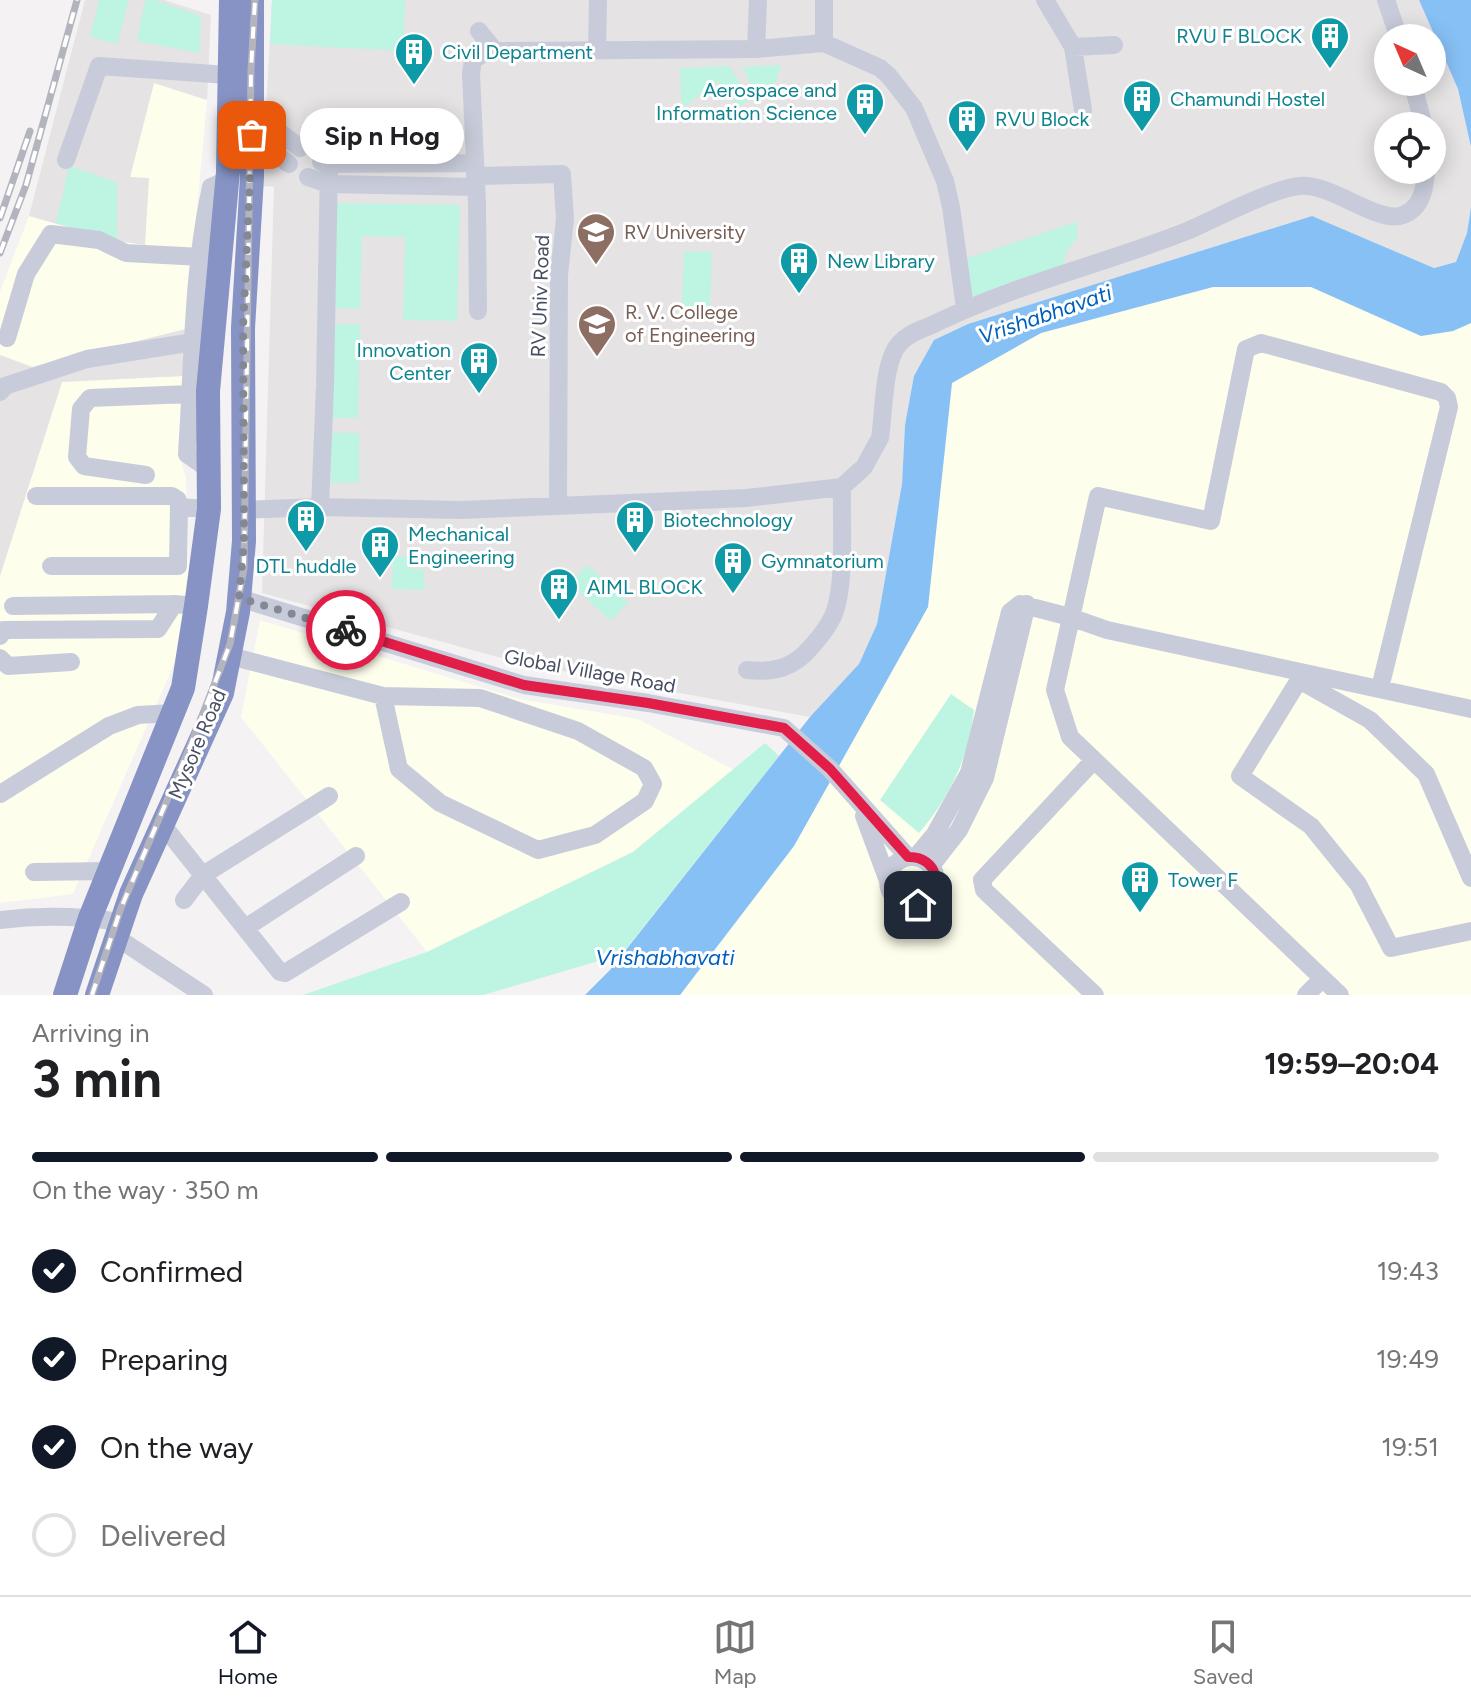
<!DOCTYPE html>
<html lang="en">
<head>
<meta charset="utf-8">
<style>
  :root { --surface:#fff; --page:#f6f6f6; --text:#202124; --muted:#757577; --line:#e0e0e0; --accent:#111827 }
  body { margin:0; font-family:Figtree,sans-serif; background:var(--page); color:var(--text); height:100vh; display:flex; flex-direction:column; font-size:30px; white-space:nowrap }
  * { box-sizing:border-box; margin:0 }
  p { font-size:26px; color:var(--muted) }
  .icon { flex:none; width:44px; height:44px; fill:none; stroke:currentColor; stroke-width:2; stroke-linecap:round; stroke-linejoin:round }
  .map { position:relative; height:995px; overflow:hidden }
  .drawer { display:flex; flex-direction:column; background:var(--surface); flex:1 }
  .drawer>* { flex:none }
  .needle { width:52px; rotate:316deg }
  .tools { position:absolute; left:1374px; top:24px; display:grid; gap:16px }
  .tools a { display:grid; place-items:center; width:72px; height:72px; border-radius:50%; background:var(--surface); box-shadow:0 4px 20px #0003; font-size:40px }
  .pin { position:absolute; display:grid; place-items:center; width:68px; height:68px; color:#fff; margin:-34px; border-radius:16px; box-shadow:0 4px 12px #0006 }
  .courier { position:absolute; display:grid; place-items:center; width:80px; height:80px; margin:-40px; border:6px solid #e11d48; border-radius:50%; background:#fff; color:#222; box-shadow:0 2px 10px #0007 }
  .bubble { position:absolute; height:56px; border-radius:28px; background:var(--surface); box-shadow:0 4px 20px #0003; font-size:26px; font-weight:700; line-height:56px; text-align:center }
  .overview em { font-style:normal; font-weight:700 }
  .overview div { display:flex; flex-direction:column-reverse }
  .overview { display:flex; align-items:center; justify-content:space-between; height:136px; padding:0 32px }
  h1 { font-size:52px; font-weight:700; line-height:60px }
  .bar { display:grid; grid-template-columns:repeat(4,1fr); gap:12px 8px; align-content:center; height:96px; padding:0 32px }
  .bar i { height:10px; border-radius:6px; background:var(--line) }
  .bar .on { background:var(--accent) }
  .bar p { grid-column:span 4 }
  ol { padding:0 32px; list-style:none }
  li { display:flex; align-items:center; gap:24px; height:88px }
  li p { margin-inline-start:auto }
  li .icon { padding:8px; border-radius:50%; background:var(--accent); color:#fff; stroke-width:4 }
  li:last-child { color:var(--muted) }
  li i { width:44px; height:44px; border:4px solid var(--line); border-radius:50% }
  .tab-bar { display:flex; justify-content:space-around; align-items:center; height:112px; border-top:2px solid var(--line); background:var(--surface); font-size:22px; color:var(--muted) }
  .tab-bar a { display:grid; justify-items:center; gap:4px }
  .tab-bar .on { color:var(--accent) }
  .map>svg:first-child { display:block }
</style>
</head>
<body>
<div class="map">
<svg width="1471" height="995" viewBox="0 0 1471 995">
  <rect width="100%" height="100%" fill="#f4f2f2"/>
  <path fill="#fefeec" d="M154,83L207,100L186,329L32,367L0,355V292L29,216L117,241L148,178H130Z
    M1213,287H1311L1421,336L1453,331L1471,323V995H680L794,846L928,607L952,383L1041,333Z
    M183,376L178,451L186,478L189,570L176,660L73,894L0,903V576L62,381Z
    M260,620L520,699L638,719L734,770L633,852L427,952L241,717Z"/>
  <path fill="#e5e3e4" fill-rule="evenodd" d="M85,0H164L211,15L207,100L154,83L130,177L149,178L145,245L117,241L29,216Z
    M272,0H1419L1458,89L1471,147V207L1467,233L1456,262L1434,268L1312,216L968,324L934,340L905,425L902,484L877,624L859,664L818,710L810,717L588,676L513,661L262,593L274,187L262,186ZM1388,38H1432V82H1388ZM1388,126H1432V170H1388Z
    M186,329L183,376L62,382L0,576V355L32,367Z"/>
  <path fill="#bef4e2" d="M99,0H129L117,44L90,37Z
    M145,0H154L201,16L199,53L137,41Z
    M272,0H405L403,51L270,44Z
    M781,65L776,82L756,93L742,67Z
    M729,66L750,98L739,107L718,81L682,109L680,68Z
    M69,166L117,182V241L56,223Z
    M337,203L460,205L457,321L403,320L405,237L362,236L360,309L334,308Z
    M1076,222L1078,237L1067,251L1062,269L977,298L967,293L965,259Z
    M684,251L712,252L710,306H682Z
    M334,324H360L358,418H332Z
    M331,433H359V482L331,483Z
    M393,556L412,557L411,569L424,570V590L392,589Z
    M587,565L628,602L611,621L570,584Z
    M951,694L974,710C969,757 950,797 919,833L880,800Z
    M765,743L779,756L622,954L483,995H303L427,952L633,852Z"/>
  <path fill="#87c0f5" d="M1419,0H1471V147L1458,89Z
    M1471,207V323L1453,331L1421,336L1311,287H1213L1041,333L952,383L928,607L794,846L680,995H585L610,970L810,717L859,664L877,624L902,484L905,425L914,376L934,340L968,324L1312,216L1434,268L1456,262L1467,233Z"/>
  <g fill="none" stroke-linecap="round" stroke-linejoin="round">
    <path stroke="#c8ccda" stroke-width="18" d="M1045,0L1073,47L1083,110
      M1386,0L1399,38
      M479,31L495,51
      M824,43V0
      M1073,47L1114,45
      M597,49L598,0
      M756,49L758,0
      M1412,82L1424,126
      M252,111L300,148
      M252,135L289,164
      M66,160L99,66L228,75
      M321,162L329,164L473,163
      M475,176L562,174L565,219L559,275L558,506
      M308,177L328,184L476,187
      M478,311L477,204L471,74L473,60L486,52L495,51L756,49L824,43L880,68L889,76L914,108L945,181L951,207L965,308
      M7,338L26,274L51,234L99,240L126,253L202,257
      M0,392L5,386L87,359L193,342
      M210,470L187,454C193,367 192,273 211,187L227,180
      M146,475L84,466L77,457L81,409L90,398L190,394
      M36,496H172L178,500L179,507
      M320,507L325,386L329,164
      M244,510L320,507L462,510L747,498L842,487L864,467L880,438C884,413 883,362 899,344C909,332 922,330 936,323C1016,284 1104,264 1187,231C1215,219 1273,188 1300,186C1332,183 1379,225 1403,215C1422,208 1425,188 1426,170
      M51,566H178L179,507L209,509
      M239,598L524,685L648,703L784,728L830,769L908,857
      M13,606L174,604
      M0,636L3,630L158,629L174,604L196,606
      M230,656L383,696L480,698L578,731L644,768L653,784L645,801L595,835L538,850L440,803L399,769L383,696
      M0,658L8,666L71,662
      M747,670C774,673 794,668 812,646C820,637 828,627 833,616C846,587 841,521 842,487
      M1094,760L982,880L984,890L1095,995
      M0,794L109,726L138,715L173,713
      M864,816L888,881
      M162,824L280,972L285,973L401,902
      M888 881a24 24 0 1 1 48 0a24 24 0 1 1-48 0Z
      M916,857L935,834L969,773L1010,612L1020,604L1070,617L1107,630L1471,709
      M931,866L959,830L985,778L1027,604
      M34,872L109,871
      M1471,878L1426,774L1370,720L1299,680L1240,776L1311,826L1358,884L1391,948L1471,931
      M184,900L203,875L329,796
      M0,920C40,915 81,916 120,922
      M245,928L356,856
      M116,937L204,995
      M1306,995L1322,979
      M1340,995L1070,737L1055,690L1098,496L1211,521L1246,349L1261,343L1441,392L1447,398L1449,407L1380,688"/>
    <path stroke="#8693c4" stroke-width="24" d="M65,995L90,918L183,688L196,606L209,509L208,391L228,172L231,0
      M97,995L131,894L222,693L238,612L244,541L243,328L252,177V0"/>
    <g stroke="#b3b4bd" stroke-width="7">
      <path id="rail" d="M0,218L30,131
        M0,253L26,185L77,0
        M92,995L121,908L191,744L230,644L244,568L251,70L255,0"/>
    </g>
    <use href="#rail" stroke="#fff" stroke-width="4" stroke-dasharray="12" stroke-linecap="butt"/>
  </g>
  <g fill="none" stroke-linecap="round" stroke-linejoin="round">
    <path stroke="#848794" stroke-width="8" stroke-dasharray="0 14.4" d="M252,135L243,328L244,541L239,598L346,630"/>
    <path stroke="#e11d48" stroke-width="10" d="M346,630L524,685L648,703L784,728L830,769L908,857C939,856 946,892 918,905"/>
  </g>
  <defs>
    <g id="building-pin" transform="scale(2)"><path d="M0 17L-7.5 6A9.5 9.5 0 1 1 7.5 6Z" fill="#0f9aa8" stroke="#fff"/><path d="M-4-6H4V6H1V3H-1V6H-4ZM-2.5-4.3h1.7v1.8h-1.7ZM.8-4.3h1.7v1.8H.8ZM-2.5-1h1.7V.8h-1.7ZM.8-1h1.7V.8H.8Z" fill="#fff"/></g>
    <g id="university-pin" transform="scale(2)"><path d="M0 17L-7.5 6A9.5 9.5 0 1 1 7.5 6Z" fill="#8d6e63" stroke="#fff"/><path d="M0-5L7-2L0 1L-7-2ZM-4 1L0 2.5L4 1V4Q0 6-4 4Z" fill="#fff"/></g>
  </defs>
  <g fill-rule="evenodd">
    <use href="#building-pin" x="1330" y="36"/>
    <use href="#building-pin" x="414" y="52"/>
    <use href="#building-pin" x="1142" y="99"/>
    <use href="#building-pin" x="865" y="102"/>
    <use href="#building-pin" x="967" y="119"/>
    <use href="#university-pin" x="596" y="232"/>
    <use href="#building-pin" x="799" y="261"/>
    <use href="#university-pin" x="597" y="324"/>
    <use href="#building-pin" x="479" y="361"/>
    <use href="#building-pin" x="306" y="519"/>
    <use href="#building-pin" x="635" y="520"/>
    <use href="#building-pin" x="380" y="545"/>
    <use href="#building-pin" x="733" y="561"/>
    <use href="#building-pin" x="559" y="587"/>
    <use href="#building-pin" x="1140" y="880"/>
  </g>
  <g text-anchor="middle" stroke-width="6" stroke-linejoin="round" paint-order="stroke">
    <g font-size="20" fill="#0d838f" stroke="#fff" text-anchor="start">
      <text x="1302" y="43" text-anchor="end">RVU F BLOCK</text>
      <text x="442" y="59">Civil Department</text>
      <text x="837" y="97" text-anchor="end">Aerospace and<tspan x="837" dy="23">Information Science</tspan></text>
      <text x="1170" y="106">Chamundi Hostel</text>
      <text x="995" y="126">RVU Block</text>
      <text x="827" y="268">New Library</text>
      <text x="451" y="357" text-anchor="end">Innovation<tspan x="451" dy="23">Center</tspan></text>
      <text x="663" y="527">Biotechnology</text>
      <text x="408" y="541">Mechanical<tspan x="408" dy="23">Engineering</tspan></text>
      <text x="761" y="568">Gymnatorium</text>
      <text x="306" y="573" text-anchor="middle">DTL huddle</text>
      <text x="587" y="594">AIML BLOCK</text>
      <text x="1168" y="887">Tower F</text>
    </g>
    <g font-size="20" fill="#785e54" stroke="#fff" text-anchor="start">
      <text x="624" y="239">RV University</text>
      <text x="625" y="319">R. V. College<tspan x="625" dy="23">of Engineering</tspan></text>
    </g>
    <g font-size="20" fill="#474e62" stroke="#fff">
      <text transform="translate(540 296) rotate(-88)" y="7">RV Univ Road</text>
      <text transform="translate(590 671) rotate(10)" y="7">Global Village Road</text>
      <text transform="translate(197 744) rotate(-67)" y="7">Mysore Road</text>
    </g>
    <g font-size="22" font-style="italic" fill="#0061bc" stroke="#fff">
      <text transform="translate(1045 314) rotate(-19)" y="8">Vrishabhavati</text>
      <text x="665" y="965">Vrishabhavati</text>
    </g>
  </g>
</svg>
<div class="tools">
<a><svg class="needle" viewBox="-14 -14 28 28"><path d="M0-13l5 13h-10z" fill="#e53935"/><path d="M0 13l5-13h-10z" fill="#757577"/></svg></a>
<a><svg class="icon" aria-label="locate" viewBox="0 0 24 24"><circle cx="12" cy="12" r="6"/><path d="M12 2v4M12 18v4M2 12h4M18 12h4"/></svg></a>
</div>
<div class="pin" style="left:252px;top:135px;background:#ea580c"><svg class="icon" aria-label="bag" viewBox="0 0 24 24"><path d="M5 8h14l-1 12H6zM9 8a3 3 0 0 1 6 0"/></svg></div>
<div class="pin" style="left:918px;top:905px;background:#1f2937"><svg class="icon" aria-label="home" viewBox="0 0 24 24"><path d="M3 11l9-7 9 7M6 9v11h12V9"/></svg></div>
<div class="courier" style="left:346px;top:630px"><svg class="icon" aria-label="bike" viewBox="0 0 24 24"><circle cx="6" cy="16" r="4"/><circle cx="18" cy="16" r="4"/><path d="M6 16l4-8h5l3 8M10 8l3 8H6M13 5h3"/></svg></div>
<div class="bubble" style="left:300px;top:108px;width:164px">Sip n Hog</div>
</div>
<section class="drawer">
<div class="overview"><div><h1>3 min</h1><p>Arriving in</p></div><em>19:59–20:04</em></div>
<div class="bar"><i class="on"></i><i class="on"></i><i class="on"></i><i></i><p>On the way · 350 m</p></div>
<ol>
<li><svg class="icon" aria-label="check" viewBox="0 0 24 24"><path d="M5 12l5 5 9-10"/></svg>Confirmed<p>19:43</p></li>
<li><svg class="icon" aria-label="check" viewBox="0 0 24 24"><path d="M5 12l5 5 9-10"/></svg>Preparing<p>19:49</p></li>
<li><svg class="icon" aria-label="check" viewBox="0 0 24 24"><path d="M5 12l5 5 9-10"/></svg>On the way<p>19:51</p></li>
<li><i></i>Delivered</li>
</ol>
</section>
<nav class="tab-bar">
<a class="on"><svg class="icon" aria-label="home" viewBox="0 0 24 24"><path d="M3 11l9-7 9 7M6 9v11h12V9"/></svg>Home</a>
<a><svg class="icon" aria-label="map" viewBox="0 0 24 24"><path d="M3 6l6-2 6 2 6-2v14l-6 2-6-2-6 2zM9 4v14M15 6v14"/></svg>Map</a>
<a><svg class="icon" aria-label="saved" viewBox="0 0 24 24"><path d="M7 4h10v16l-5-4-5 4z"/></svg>Saved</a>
</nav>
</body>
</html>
